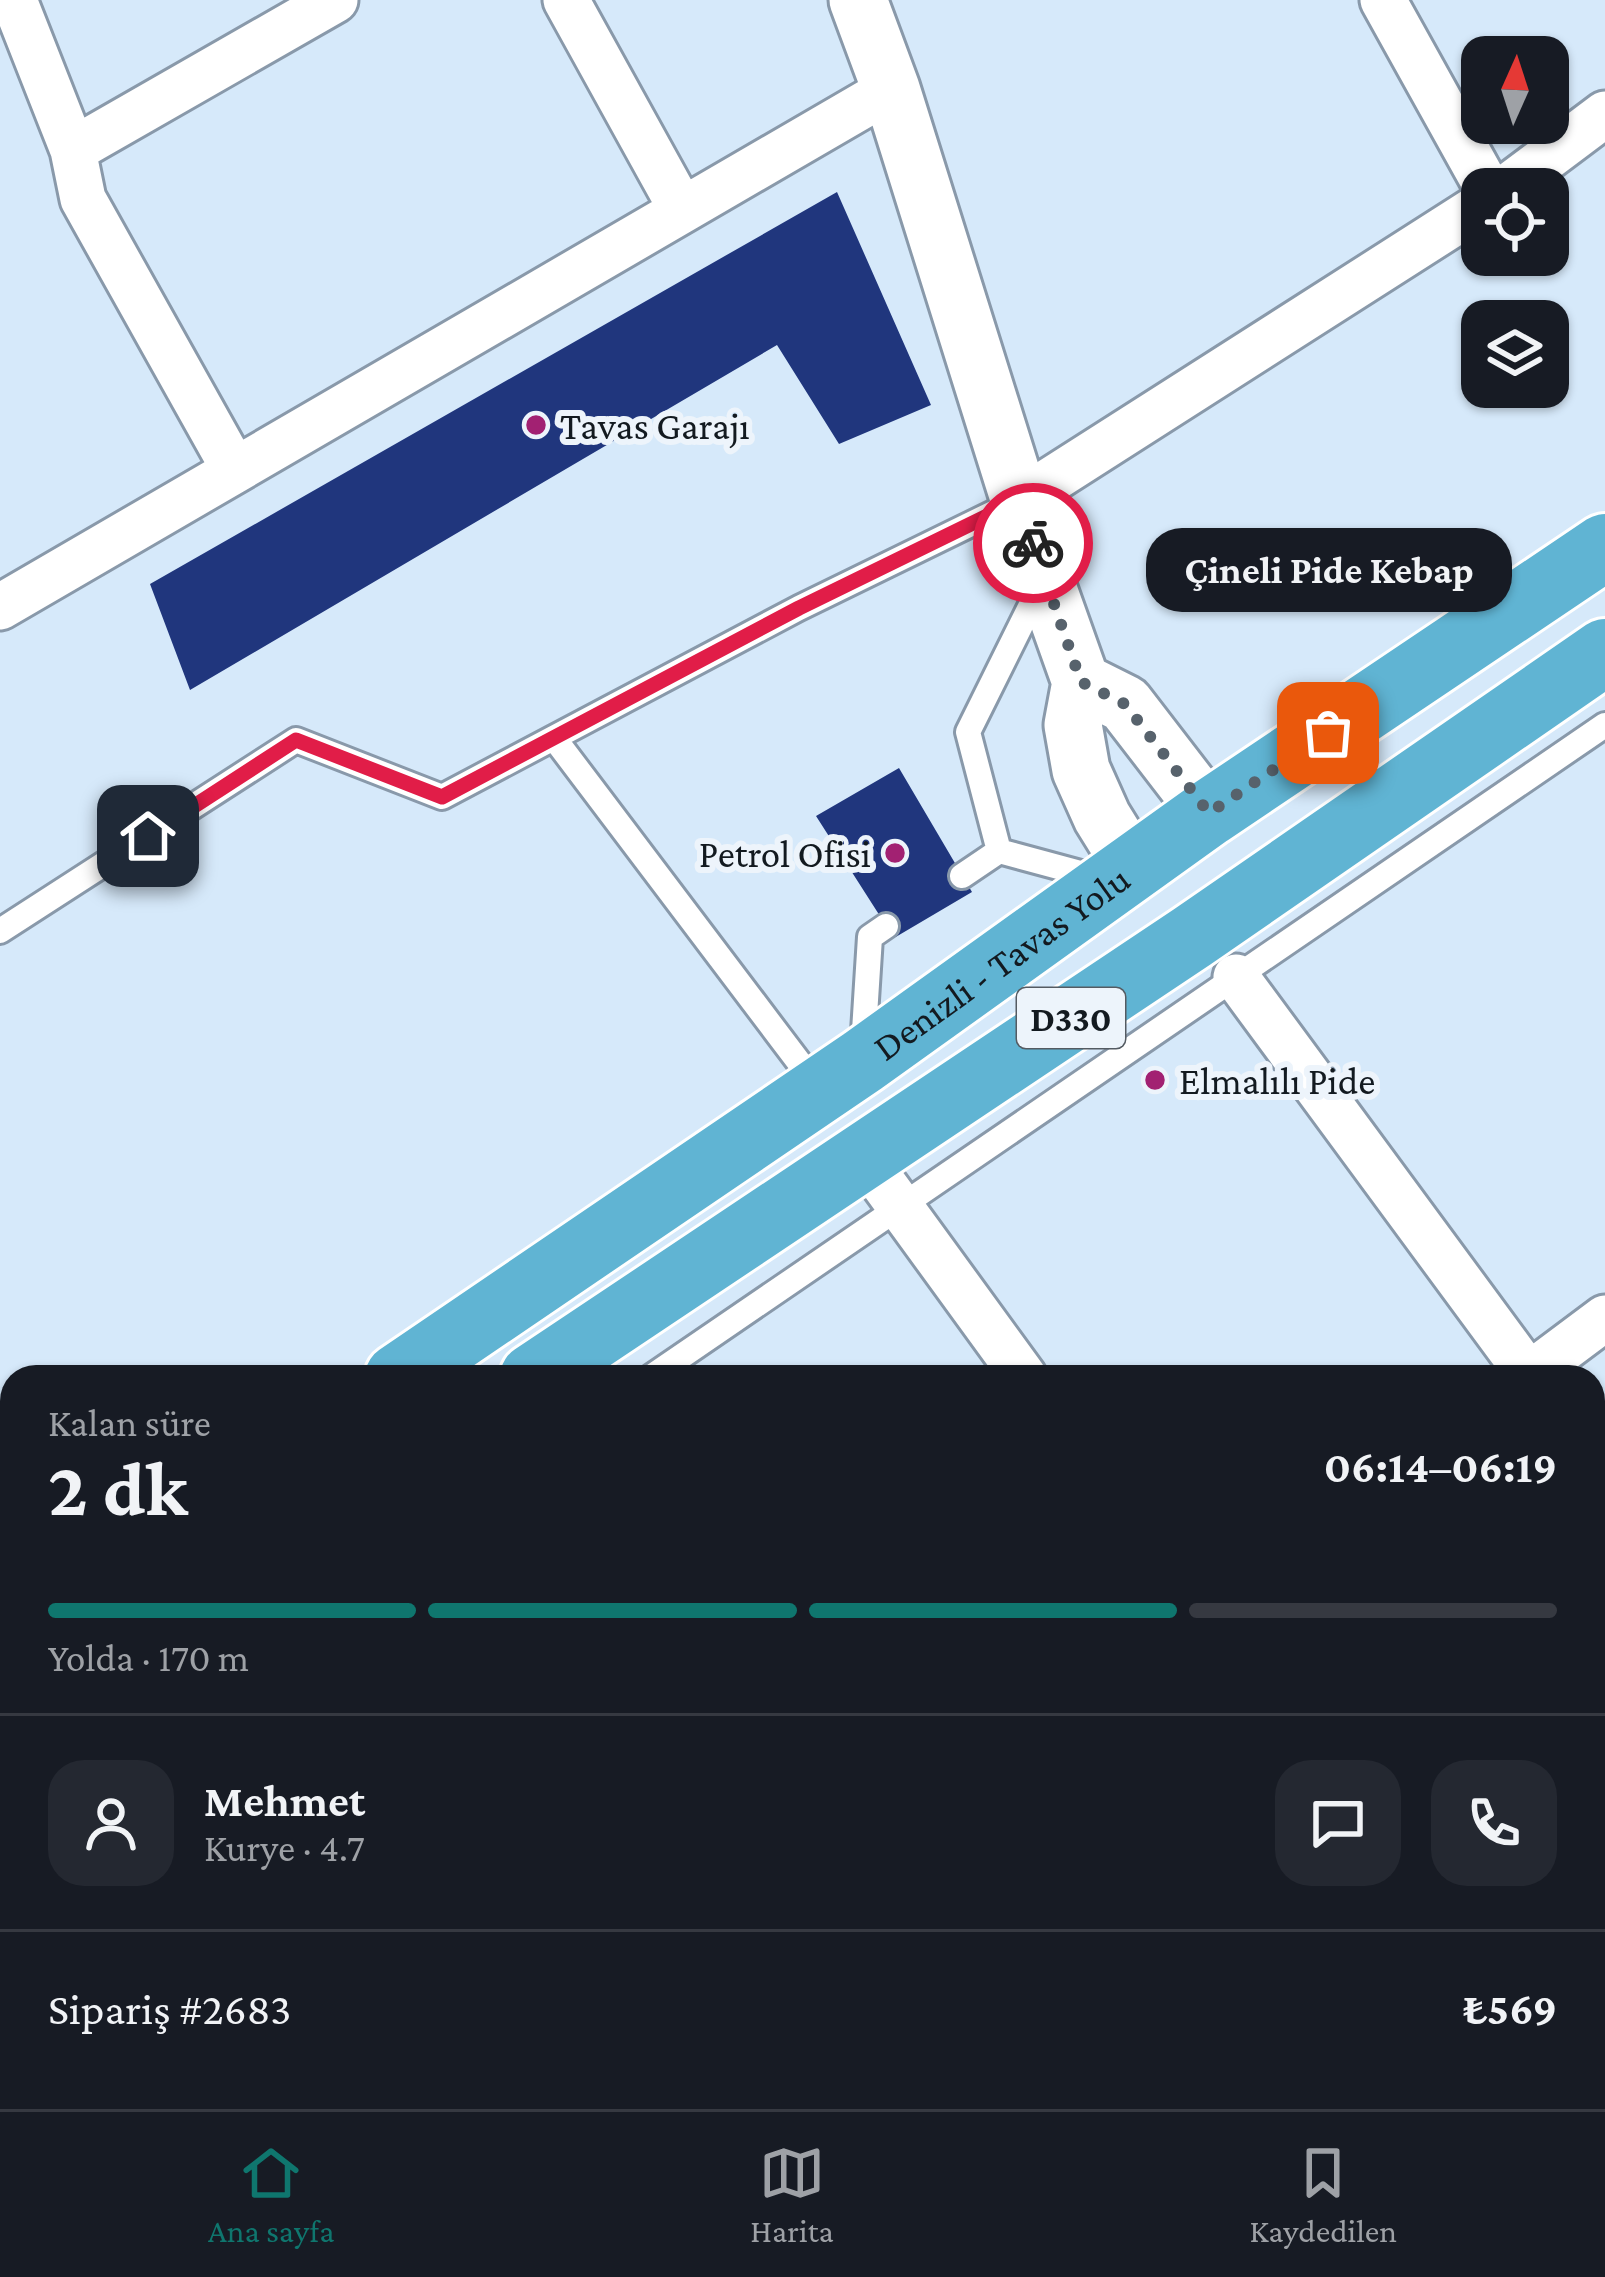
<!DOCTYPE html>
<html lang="tr">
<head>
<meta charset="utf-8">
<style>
  :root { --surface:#171b24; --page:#242831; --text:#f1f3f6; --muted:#9ea1a6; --line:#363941; --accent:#0f766e }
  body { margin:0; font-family:"Crimson Pro",serif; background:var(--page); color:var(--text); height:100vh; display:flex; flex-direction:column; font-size:45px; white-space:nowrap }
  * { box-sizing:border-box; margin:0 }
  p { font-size:39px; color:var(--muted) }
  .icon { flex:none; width:66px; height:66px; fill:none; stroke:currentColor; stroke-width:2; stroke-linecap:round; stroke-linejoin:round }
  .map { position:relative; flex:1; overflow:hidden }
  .drawer { position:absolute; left:0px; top:1365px; width:1605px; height:744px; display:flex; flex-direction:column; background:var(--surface); border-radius:36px 36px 0 0; box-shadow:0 3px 9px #0004 }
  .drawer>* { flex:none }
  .needle { width:78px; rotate:3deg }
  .fabs { position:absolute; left:1461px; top:36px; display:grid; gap:24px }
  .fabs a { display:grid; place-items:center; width:108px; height:108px; border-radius:24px; background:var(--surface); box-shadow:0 3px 9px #0004; font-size:60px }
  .pin { position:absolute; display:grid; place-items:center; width:102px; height:102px; color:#fff; margin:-51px; border-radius:24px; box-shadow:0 6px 18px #0006 }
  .courier { position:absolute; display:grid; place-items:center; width:120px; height:120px; margin:-60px; border:9px solid #e11d48; border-radius:50%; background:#fff; color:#222; box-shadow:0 3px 15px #0007 }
  .bubble { position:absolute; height:84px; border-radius:36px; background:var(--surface); box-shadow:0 3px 9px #0004; font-size:39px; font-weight:700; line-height:84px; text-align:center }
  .summary em { font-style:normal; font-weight:700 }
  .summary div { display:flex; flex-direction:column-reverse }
  .summary { display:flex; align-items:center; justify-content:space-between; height:204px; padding:0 48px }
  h1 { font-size:78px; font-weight:700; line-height:90px }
  .bar { display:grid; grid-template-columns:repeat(4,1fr); gap:18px 12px; align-content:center; height:144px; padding:0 48px }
  .bar i { height:15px; border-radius:9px; background:var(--line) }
  .bar .selected { background:var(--accent) }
  .bar p { grid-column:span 4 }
  .line { display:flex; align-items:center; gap:30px; padding:0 48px; border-top:3px solid var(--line) }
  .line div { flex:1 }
  .round { display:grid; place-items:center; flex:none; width:126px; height:126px; border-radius:36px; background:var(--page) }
  .tabs { display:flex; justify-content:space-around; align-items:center; height:168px; border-top:3px solid var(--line); background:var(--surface); font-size:33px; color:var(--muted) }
  .tabs a { display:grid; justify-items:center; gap:6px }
  .tabs .selected { color:var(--accent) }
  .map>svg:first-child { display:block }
</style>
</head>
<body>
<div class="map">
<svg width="1605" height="2109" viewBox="0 0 1605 2109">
  <rect width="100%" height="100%" fill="#d6e9fa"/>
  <path fill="#9c94ea" d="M1605,2061V2109H1544L1559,2097H1593V2070Z"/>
  <path fill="#20367d" d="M837,192L931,405L839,444L777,345L190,690L150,584Z
    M899,768L972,892L894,938L816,816Z"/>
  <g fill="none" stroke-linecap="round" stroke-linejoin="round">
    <g stroke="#8999aa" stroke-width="30">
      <path id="service" d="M554,738L820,1090
        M999,851L968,732L1041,585
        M962,876L999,851L1099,878
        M0,931L296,740L442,797L799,608L1020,500
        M863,1047L870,937L886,926
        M651,1377L1605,725
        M0,1825L12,1816
        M1593,1843L1605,1830
        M1247,2109L1264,2097"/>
    </g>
    <g stroke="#8999aa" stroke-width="51">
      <path id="minor" d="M14,0L73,150L83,199L234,469
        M566,0L682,210
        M1383,0L1488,189
        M73,150L335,0
        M1505,189L1605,114
        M1020,500L1482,205
        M0,607L891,89
        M1236,977L1529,1375
        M864,1157L1024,1377
        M1526,1377L1605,1318
        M1228,2097L1232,2109"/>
    </g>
    <g stroke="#8999aa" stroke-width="63">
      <path id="tertiary" d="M858,0L891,89L1044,578L1081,682L1073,725L1081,770L1102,817L1133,867
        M1081,682L1125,704L1209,813"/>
    </g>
    <g stroke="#fff" stroke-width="72">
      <g id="trunk">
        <path id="s1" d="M398,1377L863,1061L1209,813L1605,547"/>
        <path d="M533,1377L1192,937L1605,652"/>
        <path d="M0,1552H12"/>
        <path d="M0,1641L12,1633"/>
        <path d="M0,1731L12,1723"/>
      </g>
    </g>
    <use href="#service" stroke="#fff" stroke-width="24"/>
    <use href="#minor" stroke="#fff" stroke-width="45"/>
    <use href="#tertiary" stroke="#fff" stroke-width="57"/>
    <use href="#trunk" stroke="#60b4d3" stroke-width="66"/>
  </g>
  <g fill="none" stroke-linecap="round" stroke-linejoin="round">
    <path stroke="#57626c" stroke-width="12" stroke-dasharray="0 21.6" d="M1033,543L1081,682L1125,704L1209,813L1328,733"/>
    <path stroke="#e11d48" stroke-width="15" d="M148,836L296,740L442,797L799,608L1020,500L1033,543"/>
  </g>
  <g fill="#a22172" stroke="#edf4fb" stroke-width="4.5">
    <circle cx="536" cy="425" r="12"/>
    <circle cx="895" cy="853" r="12"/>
    <circle cx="1155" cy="1080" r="12"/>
  </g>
  <g text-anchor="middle" stroke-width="12" stroke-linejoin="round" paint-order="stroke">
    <rect fill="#edf4fb" stroke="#545b62" stroke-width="3" x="1017" y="988" width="108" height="60" rx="9"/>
    <g font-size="36" font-weight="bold" fill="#131a20">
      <text x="1071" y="1031">D330</text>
    </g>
    <g font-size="39" fill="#131a20" stroke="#edf4fb" text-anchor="start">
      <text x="560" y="439">Tavas Garajı</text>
      <text x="871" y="867" text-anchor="end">Petrol Ofisi</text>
      <text x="1179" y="1094">Elmalılı Pide</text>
    </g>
    <g font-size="39" fill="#131a20" stroke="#edf4fb">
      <text dy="14" stroke="none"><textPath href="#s1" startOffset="732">Denizli - Tavas Yolu</textPath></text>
    </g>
  </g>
</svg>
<div class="fabs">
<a><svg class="needle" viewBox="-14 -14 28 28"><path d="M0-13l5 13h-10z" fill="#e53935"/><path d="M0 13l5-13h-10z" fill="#9ea1a6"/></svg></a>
<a><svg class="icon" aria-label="locate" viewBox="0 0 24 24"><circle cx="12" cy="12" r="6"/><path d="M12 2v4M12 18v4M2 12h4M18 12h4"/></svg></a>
<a><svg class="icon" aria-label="layers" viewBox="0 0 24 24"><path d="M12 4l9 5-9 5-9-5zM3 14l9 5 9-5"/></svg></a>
</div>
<div class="pin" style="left:1328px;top:733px;background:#ea580c"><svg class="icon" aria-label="bag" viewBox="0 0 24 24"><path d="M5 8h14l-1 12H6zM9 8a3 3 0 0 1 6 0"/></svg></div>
<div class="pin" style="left:148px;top:836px;background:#1f2937"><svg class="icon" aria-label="home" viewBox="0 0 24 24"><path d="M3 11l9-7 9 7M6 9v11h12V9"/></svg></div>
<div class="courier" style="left:1033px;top:543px"><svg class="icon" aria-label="bike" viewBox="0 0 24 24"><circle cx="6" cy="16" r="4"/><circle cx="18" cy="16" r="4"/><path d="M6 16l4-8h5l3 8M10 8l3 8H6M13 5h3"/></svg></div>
<div class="bubble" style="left:1146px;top:528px;width:366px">Çineli Pide Kebap</div>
<section class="drawer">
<div class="summary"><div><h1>2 dk</h1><p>Kalan süre</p></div><em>06:14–06:19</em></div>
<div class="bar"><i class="selected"></i><i class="selected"></i><i class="selected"></i><i></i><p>Yolda · 170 m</p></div>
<div class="line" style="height:216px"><a class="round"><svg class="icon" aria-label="person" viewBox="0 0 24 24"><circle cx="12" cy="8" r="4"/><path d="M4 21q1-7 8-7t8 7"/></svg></a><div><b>Mehmet</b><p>Kurye · 4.7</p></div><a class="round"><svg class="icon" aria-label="chat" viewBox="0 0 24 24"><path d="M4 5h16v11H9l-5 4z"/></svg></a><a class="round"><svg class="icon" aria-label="phone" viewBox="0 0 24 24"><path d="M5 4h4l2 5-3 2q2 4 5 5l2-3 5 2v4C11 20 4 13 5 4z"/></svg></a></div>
<div class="line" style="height:156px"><div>Sipariş #2683</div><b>₺569</b></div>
</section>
</div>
<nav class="tabs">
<a class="selected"><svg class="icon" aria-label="home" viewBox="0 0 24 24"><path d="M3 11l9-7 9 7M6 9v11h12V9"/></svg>Ana sayfa</a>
<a><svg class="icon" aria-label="map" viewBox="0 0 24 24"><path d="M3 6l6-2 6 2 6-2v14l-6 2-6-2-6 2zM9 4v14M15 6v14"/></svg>Harita</a>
<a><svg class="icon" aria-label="saved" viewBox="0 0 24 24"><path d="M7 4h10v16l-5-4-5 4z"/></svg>Kaydedilen</a>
</nav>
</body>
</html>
